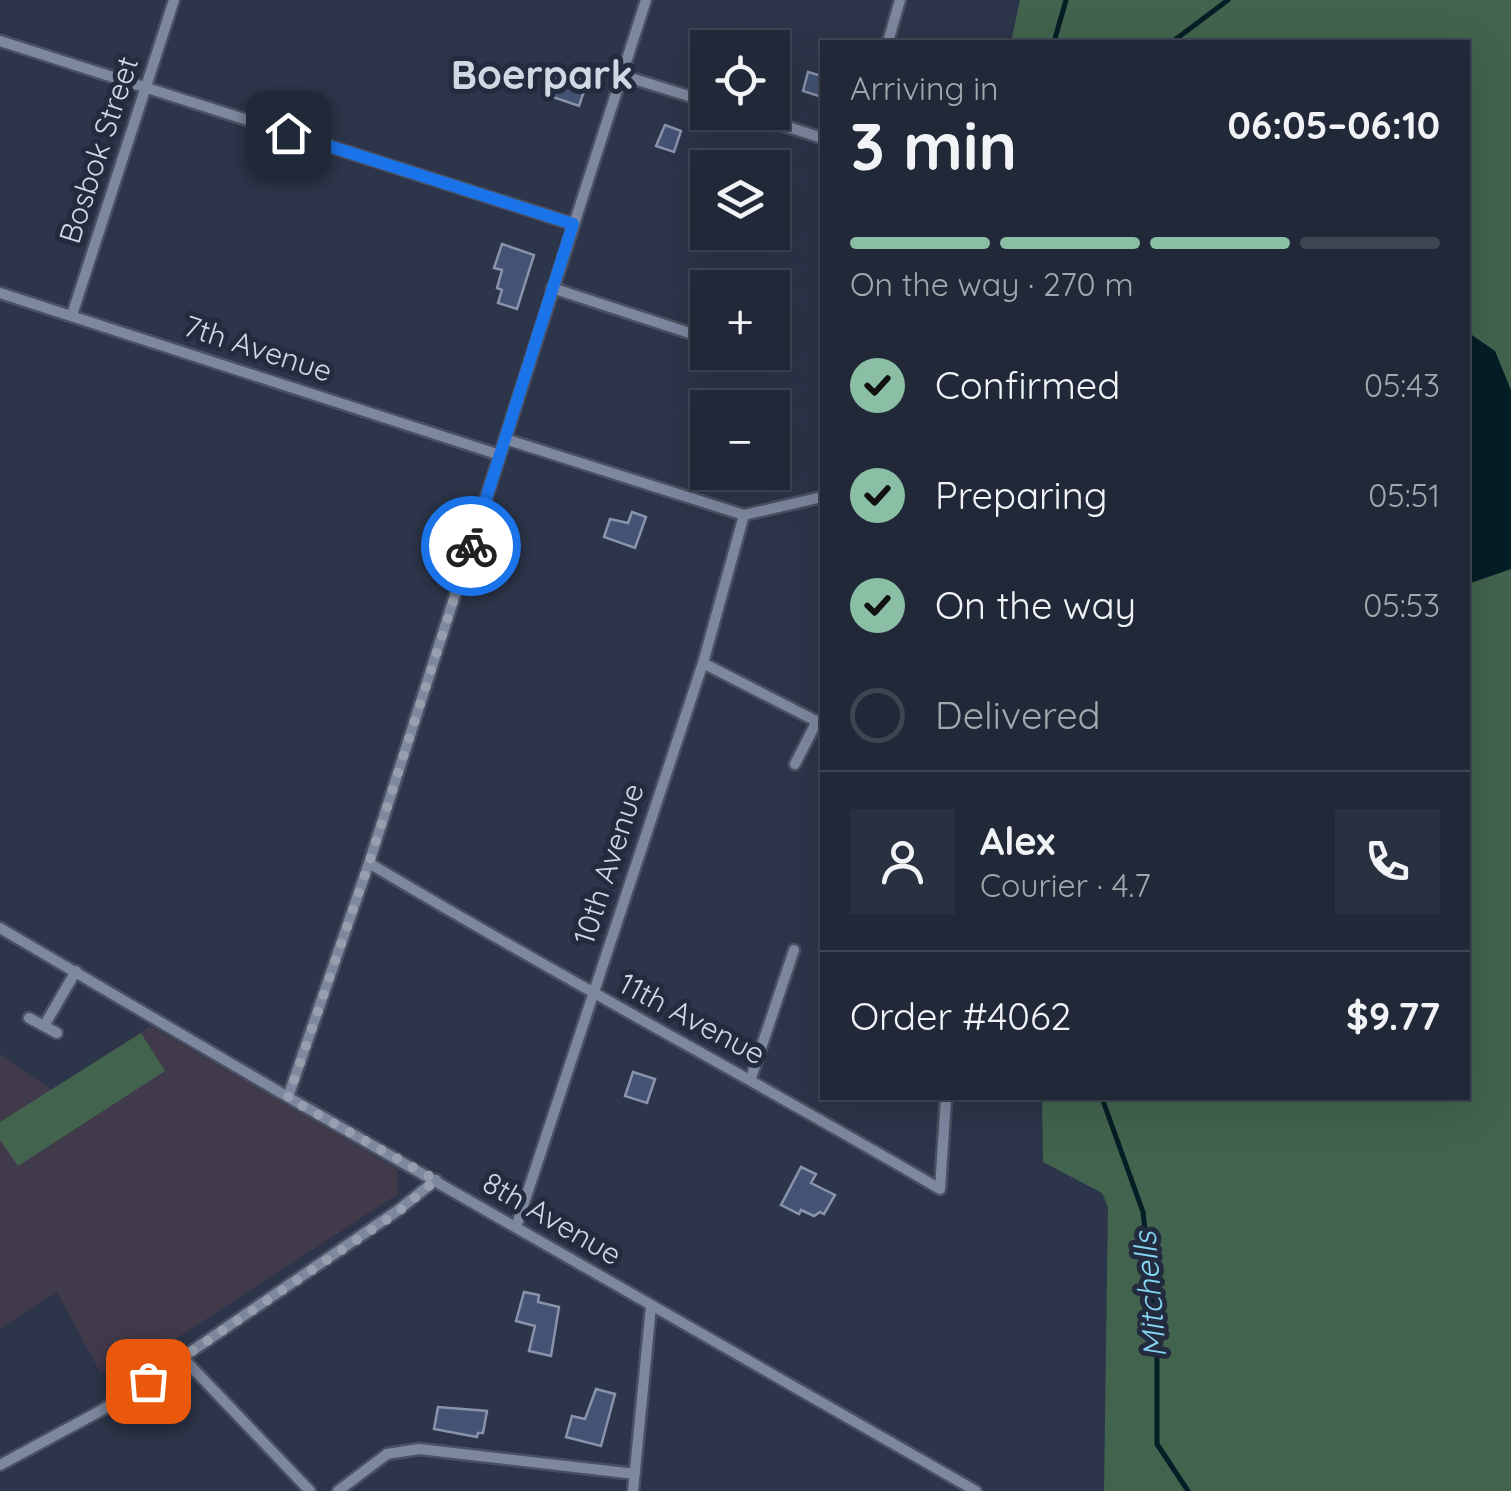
<!DOCTYPE html>
<html lang="en">
<head>
<meta charset="utf-8">
<style>
  :root { --surface:#212837; --page:#29303f; --text:#f1f3f6; --muted:#a2a6ad; --line:#3e4452; --accent:#8abfa5 }
  body { margin:0; font-family:Quicksand,sans-serif; background:var(--page); color:var(--text); height:100vh; display:flex; flex-direction:column; font-size:38px; white-space:nowrap }
  * { box-sizing:border-box; margin:0 }
  p { font-size:32px; color:var(--muted) }
  .icon { flex:none; width:55px; height:55px; fill:none; stroke:currentColor; stroke-width:2; stroke-linecap:round; stroke-linejoin:round }
  .map { position:relative; flex:1; overflow:hidden }
  .details { position:absolute; left:820px; top:40px; width:650px; height:1060px; display:flex; flex-direction:column; background:var(--surface); border-radius:0px; box-shadow:0 10px 40px #0002,0 0 0 2px var(--line) }
  .details>* { flex:none }
  .fabs { position:absolute; left:690px; top:30px; display:grid; gap:20px }
  .fabs a { display:grid; place-items:center; width:100px; height:100px; border-radius:0px; background:var(--surface); box-shadow:0 10px 40px #0002,0 0 0 2px var(--line); font-size:50px }
  .pin { position:absolute; display:grid; place-items:center; width:85px; height:85px; color:#fff; margin:-42px; border-radius:20px; box-shadow:0 5px 15px #0006 }
  .courier { position:absolute; display:grid; place-items:center; width:100px; height:100px; margin:-50px; border:8px solid #1a73e8; border-radius:50%; background:#fff; color:#222; box-shadow:0 2px 12px #0007 }
  .headline em { font-style:normal; font-weight:700 }
  .headline div { display:flex; flex-direction:column-reverse }
  .headline { display:flex; align-items:center; justify-content:space-between; height:170px; padding:0 30px }
  h1 { font-size:65px; font-weight:700; line-height:75px }
  .bar { display:grid; grid-template-columns:repeat(4,1fr); gap:15px 10px; align-content:center; height:120px; padding:0 30px }
  .bar i { height:12px; border-radius:8px; background:var(--line) }
  .bar .selected { background:var(--accent) }
  .bar p { grid-column:span 4 }
  .line { display:flex; align-items:center; gap:25px; padding:0 30px; border-top:2px solid var(--line) }
  .line div { flex:1 }
  .round { display:grid; place-items:center; flex:none; width:105px; height:105px; border-radius:0px; background:var(--page) }
  ol { padding:0 30px; list-style:none }
  li { display:flex; align-items:center; gap:30px; height:110px }
  li p { margin-inline-start:auto }
  li .icon { padding:10px; border-radius:50%; background:var(--accent); color:#111; stroke-width:4 }
  li:last-child { color:var(--muted) }
  li i { width:55px; height:55px; border:5px solid var(--line); border-radius:50% }
  .map>svg:first-child { display:block }
</style>
</head>
<body>
<div class="map">
<svg width="1511" height="1491" viewBox="0 0 1511 1491">
  <rect width="100%" height="100%" fill="#2c3549"/>
  <path fill="#403a4b" d="M150,1026L397,1169L398,1194L145,1359L100,1372L57,1292L0,1329V1054L52,1090Z"/>
  <path fill="#42634e" d="M1020,0H1511V1491H1104L1108,1207L1102,1193L1043,1162L1042,1098H1468V42H1011Z
    M141,1033L165,1071L18,1166L0,1140V1122Z"/>
  <path fill="#051e26" d="M1469,333L1495,351L1511,390V569L1468,584Z"/>
  <g fill="none" stroke-linecap="round" stroke-linejoin="round">
    <path stroke="#051e26" stroke-width="5" d="M1054,42L1066,0
      M1172,42L1228,0
      M1102,1098L1143,1212L1157,1339V1444L1188,1491"/>
  </g>
  <path fill="#445374" stroke="#8993ab" stroke-width="2.5" d="M551,70L587,82L579,106L544,94Z
    M808,72L822,76V97L803,91Z
    M665,125L681,131L674,152L656,146Z
    M502,244L534,255L517,309L498,303L502,290L497,288L502,270L494,268Z
    M705,408L708,409V459L690,453Z
    M632,512L646,517L635,548L604,537L610,519L628,523Z
    M633,1072L655,1079L647,1103L625,1096Z
    M801,1167L816,1174L811,1183L835,1195L824,1214L820,1212L814,1216L801,1210L799,1214L781,1205Z
    M524,1292L539,1295L538,1302L559,1307L551,1356L529,1351L535,1326L516,1321Z
    M596,1389L615,1394L601,1446L566,1437L572,1416L585,1419Z
    M438,1407L487,1411L483,1433H478L477,1437L434,1429Z"/>
  <g fill="none" stroke-linecap="round" stroke-linejoin="round">
    <g stroke="#4a5061" stroke-width="15">
      <path id="minor" d="M0,41L573,224
        M888,42L900,0
        M621,75L708,102
        M742,112L822,138
        M552,288L708,339
        M0,293L500,455
        M72,315L174,0
        M505,439L744,515L822,497
        M703,663L822,724
        M795,764L817,721
        M369,863C557,976 751,1078 940,1189L946,1098
        M0,928L288,1097L976,1491
        M29,1018L57,1033
        M44,1026L76,971
        M751,1078L794,950
        M288,1097L369,863L646,0
        M516,1227L703,663L744,515
        M182,1357L310,1491
        M0,1465L102,1410L170,1366L397,1211L436,1180
        M338,1491L387,1454L419,1449L635,1474
        M633,1491L651,1306"/>
    </g>
    <use href="#minor" stroke="#7d879e" stroke-width="10"/>
  </g>
  <g fill="none" stroke-linecap="round" stroke-linejoin="round">
    <path stroke="#979ead" stroke-width="10" stroke-dasharray="0 18" d="M148,1381L398,1212L436,1180L288,1098L369,863L471,546"/>
    <path stroke="#1a73e8" stroke-width="12" d="M288,133L573,224L471,546"/>
  </g>
  <g text-anchor="middle" stroke-width="10" stroke-linejoin="round" paint-order="stroke">
    <g font-size="30" fill="#d1d7e3" stroke="#232b3e">
      <text transform="translate(99 150) rotate(-72)" y="10">Bosbok Street</text>
      <text transform="translate(258 349) rotate(18)" y="10">7th Avenue</text>
      <text transform="translate(609 864) rotate(-72)" y="10">10th Avenue</text>
      <text transform="translate(692 1019) rotate(28)" y="10">11th Avenue</text>
      <text transform="translate(552 1219) rotate(30)" y="10">8th Avenue</text>
    </g>
    <g font-size="32" font-style="italic" fill="#85d5f3" stroke="#232b3e">
      <text transform="translate(1150 1295) rotate(-95)" y="11">Mitchells</text>
    </g>
    <g font-size="40" font-weight="bold" fill="#d1d7e3" stroke="#232b3e">
      <text x="542" y="89">Boerpark</text>
    </g>
  </g>
</svg>
<div class="fabs">
<a><svg class="icon" aria-label="locate" viewBox="0 0 24 24"><circle cx="12" cy="12" r="6"/><path d="M12 2v4M12 18v4M2 12h4M18 12h4"/></svg></a>
<a><svg class="icon" aria-label="layers" viewBox="0 0 24 24"><path d="M12 4l9 5-9 5-9-5zM3 14l9 5 9-5"/></svg></a>
<a>+</a>
<a>−</a>
</div>
<div class="pin" style="left:148px;top:1381px;background:#ea580c"><svg class="icon" aria-label="bag" viewBox="0 0 24 24"><path d="M5 8h14l-1 12H6zM9 8a3 3 0 0 1 6 0"/></svg></div>
<div class="pin" style="left:288px;top:133px;background:#1f2937"><svg class="icon" aria-label="home" viewBox="0 0 24 24"><path d="M3 11l9-7 9 7M6 9v11h12V9"/></svg></div>
<div class="courier" style="left:471px;top:546px"><svg class="icon" aria-label="bike" viewBox="0 0 24 24"><circle cx="6" cy="16" r="4"/><circle cx="18" cy="16" r="4"/><path d="M6 16l4-8h5l3 8M10 8l3 8H6M13 5h3"/></svg></div>
<section class="details">
<div class="headline"><div><h1>3 min</h1><p>Arriving in</p></div><em>06:05–06:10</em></div>
<div class="bar"><i class="selected"></i><i class="selected"></i><i class="selected"></i><i></i><p>On the way · 270 m</p></div>
<ol>
<li><svg class="icon" aria-label="check" viewBox="0 0 24 24"><path d="M5 12l5 5 9-10"/></svg>Confirmed<p>05:43</p></li>
<li><svg class="icon" aria-label="check" viewBox="0 0 24 24"><path d="M5 12l5 5 9-10"/></svg>Preparing<p>05:51</p></li>
<li><svg class="icon" aria-label="check" viewBox="0 0 24 24"><path d="M5 12l5 5 9-10"/></svg>On the way<p>05:53</p></li>
<li><i></i>Delivered</li>
</ol>
<div class="line" style="height:180px"><a class="round"><svg class="icon" aria-label="person" viewBox="0 0 24 24"><circle cx="12" cy="8" r="4"/><path d="M4 21q1-7 8-7t8 7"/></svg></a><div><b>Alex</b><p>Courier · 4.7</p></div><a class="round"><svg class="icon" aria-label="phone" viewBox="0 0 24 24"><path d="M5 4h4l2 5-3 2q2 4 5 5l2-3 5 2v4C11 20 4 13 5 4z"/></svg></a></div>
<div class="line" style="height:130px"><div>Order #4062</div><b>$9.77</b></div>
</section>
</div>
</body>
</html>
